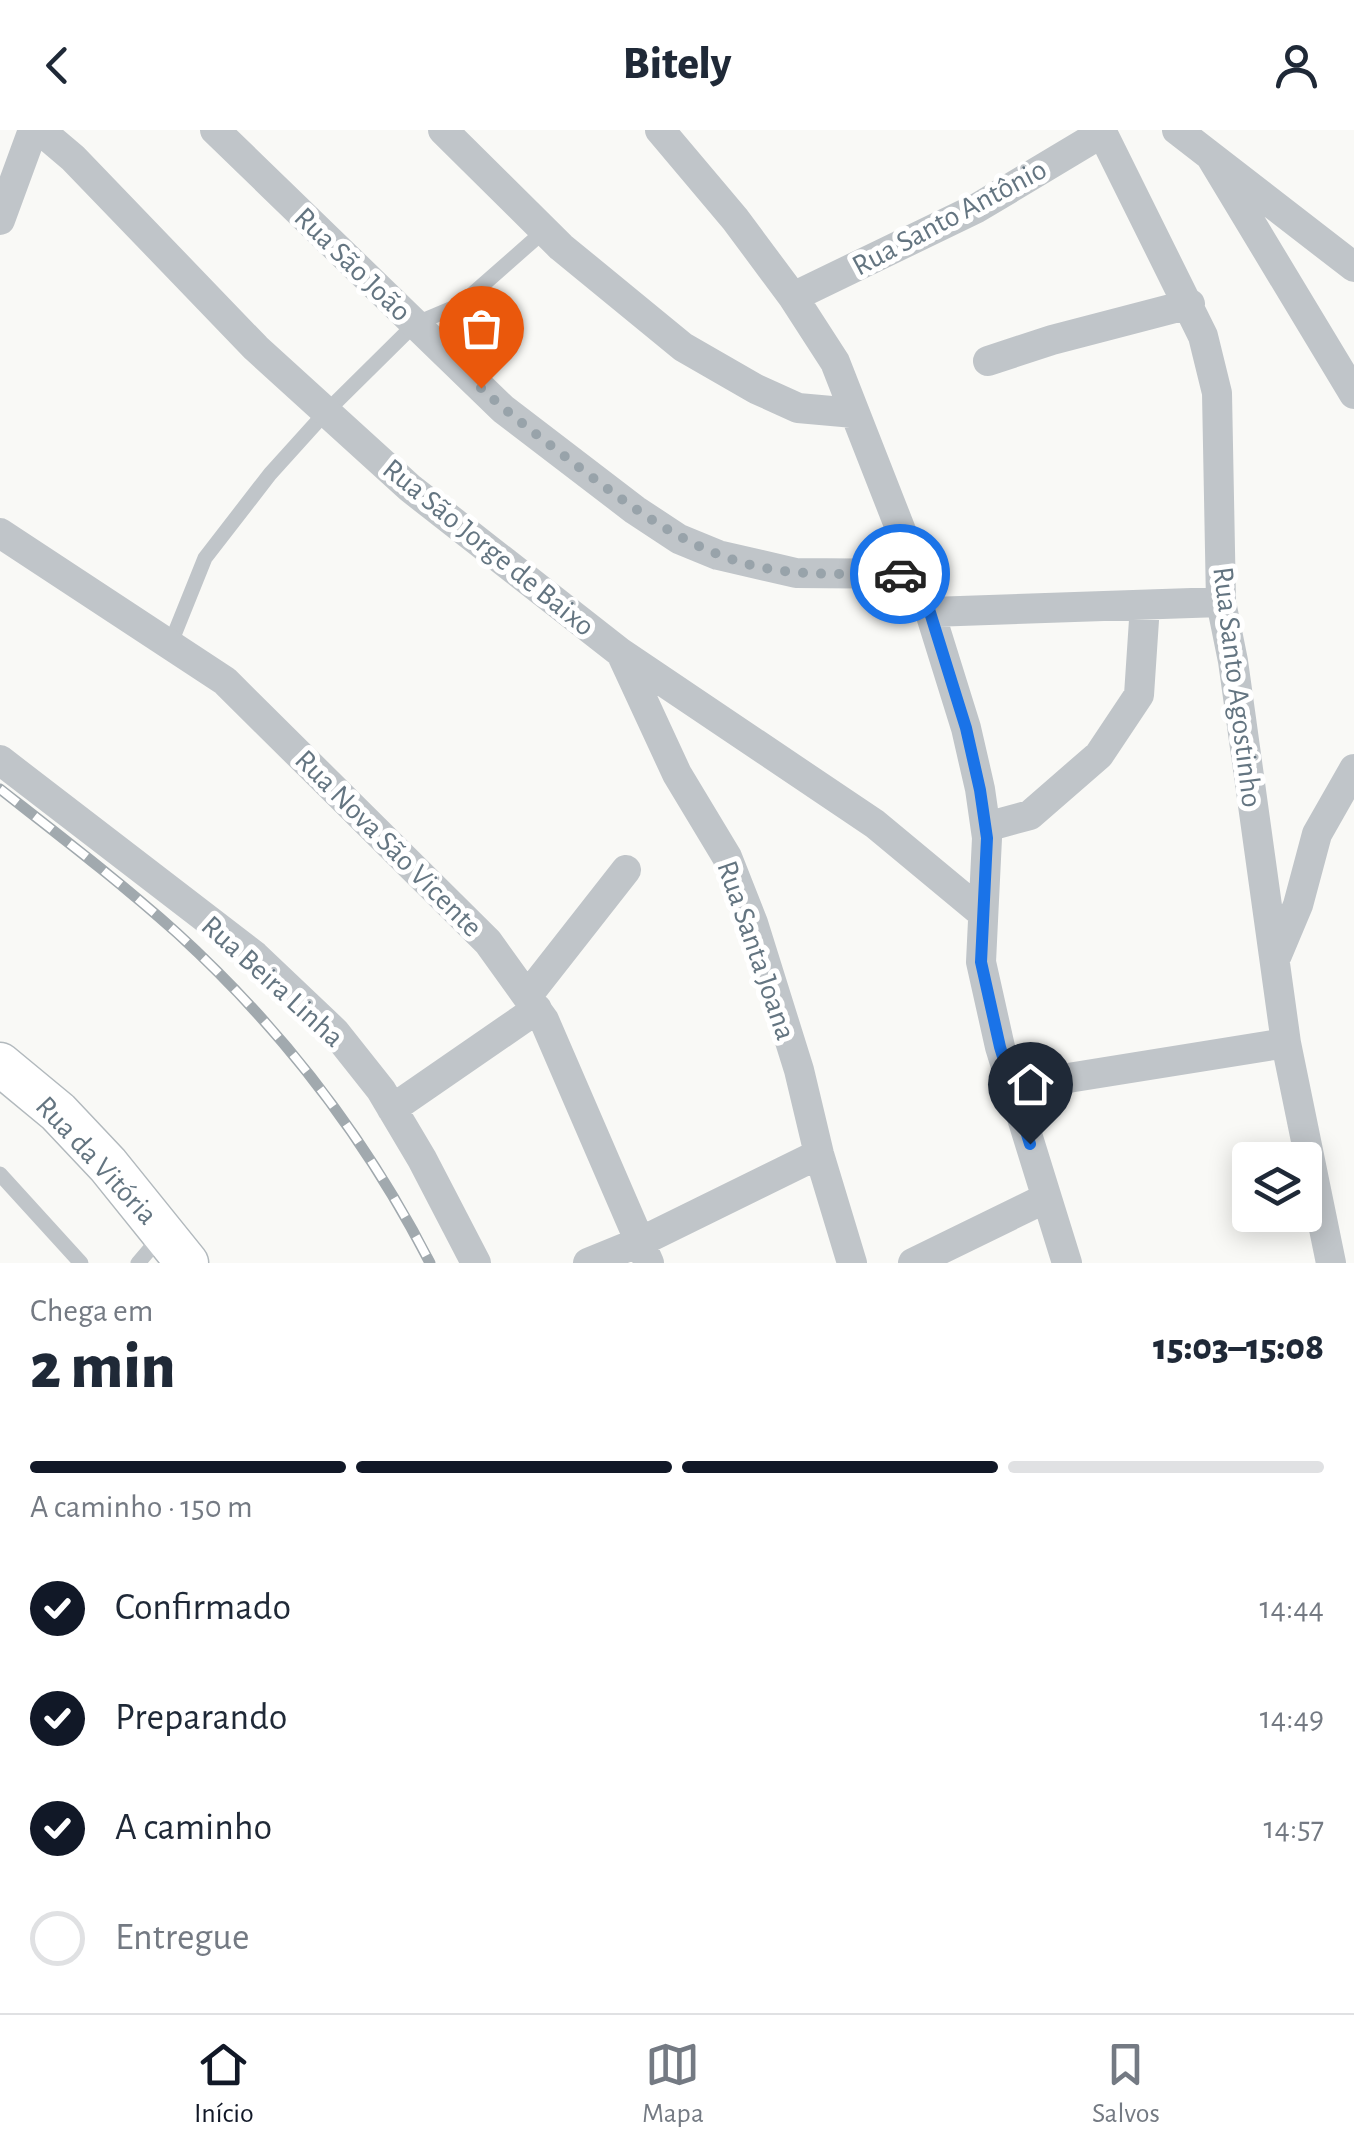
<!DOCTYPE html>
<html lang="pt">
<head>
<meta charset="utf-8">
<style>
  :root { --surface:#fff; --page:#f2f2f3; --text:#1f2937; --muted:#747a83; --line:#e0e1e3; --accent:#111827 }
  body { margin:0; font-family:"Alegreya Sans",sans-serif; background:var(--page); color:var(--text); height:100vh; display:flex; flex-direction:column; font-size:38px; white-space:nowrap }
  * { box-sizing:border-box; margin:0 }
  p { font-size:32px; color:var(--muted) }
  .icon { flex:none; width:55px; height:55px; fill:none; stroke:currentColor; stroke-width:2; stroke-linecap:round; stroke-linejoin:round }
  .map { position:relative; height:1133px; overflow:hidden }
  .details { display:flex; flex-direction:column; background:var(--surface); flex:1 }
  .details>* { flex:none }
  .fabs { position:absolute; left:1232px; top:1012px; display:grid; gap:20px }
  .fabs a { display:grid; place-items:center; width:90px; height:90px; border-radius:10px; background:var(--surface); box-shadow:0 5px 25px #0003; font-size:50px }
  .pin { position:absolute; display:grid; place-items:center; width:85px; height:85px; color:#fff; margin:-102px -42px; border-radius:50% 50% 50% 0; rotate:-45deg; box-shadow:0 0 10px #0007 }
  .pin .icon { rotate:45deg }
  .courier { position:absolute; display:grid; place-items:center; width:100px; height:100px; margin:-50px; border:8px solid #1a73e8; border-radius:50%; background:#fff; color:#222; box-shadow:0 2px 12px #0007 }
  .head em { font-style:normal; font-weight:800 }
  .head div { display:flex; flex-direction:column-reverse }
  .head { display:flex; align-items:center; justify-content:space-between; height:170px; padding:0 30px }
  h1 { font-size:65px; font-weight:800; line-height:75px }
  .bar { display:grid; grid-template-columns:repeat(4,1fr); gap:15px 10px; align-content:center; height:120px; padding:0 30px }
  .bar i { height:12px; border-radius:8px; background:var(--line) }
  .bar .active { background:var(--accent) }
  .bar p { grid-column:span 4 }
  ol { padding:0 30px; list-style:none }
  li { display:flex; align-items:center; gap:30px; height:110px }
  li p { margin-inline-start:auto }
  li .icon { padding:10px; border-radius:50%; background:var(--accent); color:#fff; stroke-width:4 }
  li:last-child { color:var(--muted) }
  li i { width:55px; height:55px; border:5px solid var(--line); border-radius:50% }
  header { display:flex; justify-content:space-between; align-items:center; height:130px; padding:0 30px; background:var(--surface); font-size:45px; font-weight:800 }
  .tab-bar { display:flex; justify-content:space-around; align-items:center; height:140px; border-top:2px solid var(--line); background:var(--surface); font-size:28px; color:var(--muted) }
  .tab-bar a { display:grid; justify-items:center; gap:5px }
  .tab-bar .active { color:var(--accent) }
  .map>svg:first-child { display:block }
</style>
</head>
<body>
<header><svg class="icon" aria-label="back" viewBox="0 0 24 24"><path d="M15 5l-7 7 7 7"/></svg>Bitely<svg class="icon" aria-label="person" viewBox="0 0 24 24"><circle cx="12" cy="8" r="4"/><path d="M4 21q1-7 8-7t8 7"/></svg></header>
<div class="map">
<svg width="1354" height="1133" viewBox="0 0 1354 1133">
  <rect width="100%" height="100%" fill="#f9f9f6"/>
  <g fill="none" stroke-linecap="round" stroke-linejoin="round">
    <g stroke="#b2b9bd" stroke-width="45">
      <path id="secondary" d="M0,934L58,982L108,1035L187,1133"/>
    </g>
    <path stroke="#c0c5c9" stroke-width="15" d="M170,515L205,428L270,344L326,282L415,194L460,175L544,101
      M0,1044L81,1133
      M138,1133L161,1106"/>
    <path stroke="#c0c5c9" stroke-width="30" d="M40,0L73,28L256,218L410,358L621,523L875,694L981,782
      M215,0L503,279L635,380L679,409L718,425L796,443L918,444
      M443,0L561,117L683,217L756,259L798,278L854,283
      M660,0L735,89L793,167L835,232L918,444L966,598L980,659L987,708L981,832L1000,917L1067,1133
      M1101,0L1203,206L1217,263L1221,472L1233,531L1286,913L1331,1133
      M1177,0L1354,137
      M1211,27L1354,264
      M0,90L33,0
      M793,167L977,78L1102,3
      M988,231L1052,210L1190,174
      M0,403L225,551L488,812L544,890L649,1133
      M931,482L1221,472
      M621,523L677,644L727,727L753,793L799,940L819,1024L852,1133
      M0,630L255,826L335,902L381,960L422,1029L476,1133
      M986,697L1030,685L1099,625L1139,565L1145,475
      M1277,825L1298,775L1317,704L1354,639
      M528,865L626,740
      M1012,957L1286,913
      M392,979L537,879
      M588,1133L642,1111L819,1024
      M913,1133L1046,1068"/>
    <use href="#secondary" stroke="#fff" stroke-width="42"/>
    <g stroke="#a1a9ae" stroke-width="11">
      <path id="rail" d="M0,659C60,706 120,752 177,803C281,898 366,1008 430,1133"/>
    </g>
    <use href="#rail" stroke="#fff" stroke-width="8" stroke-dasharray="22" stroke-linecap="butt"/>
  </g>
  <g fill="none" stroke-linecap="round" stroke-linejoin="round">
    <path stroke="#98a3aa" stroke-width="10" stroke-dasharray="0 18" d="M481,258C511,286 544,310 576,335C633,378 685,419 755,436C802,447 852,443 900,444"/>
    <path stroke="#1a73e8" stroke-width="12" d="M900,444H918L966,598L980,660L987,708L981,832L1000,917L1030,1014"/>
  </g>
  <g text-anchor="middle" stroke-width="10" stroke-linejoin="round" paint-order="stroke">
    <g font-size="30" fill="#647581" stroke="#fff">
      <text transform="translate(949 87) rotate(-28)" y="10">Rua Santo Antônio</text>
      <text transform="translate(353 134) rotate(44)" y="10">Rua São João</text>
      <text transform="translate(489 417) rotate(39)" y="10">Rua São Jorge de Baixo</text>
      <text transform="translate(1238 557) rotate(83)" y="10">Rua Santo Agostinho</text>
      <text transform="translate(389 713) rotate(45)" y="10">Rua Nova São Vicente</text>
      <text transform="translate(757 820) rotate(71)" y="10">Rua Santa Joana</text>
      <text transform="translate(273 851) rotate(42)" y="10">Rua Beira Linha</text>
      <text transform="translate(97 1030) rotate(47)" y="10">Rua da Vitória</text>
    </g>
  </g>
</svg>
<div class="fabs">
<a><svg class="icon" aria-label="layers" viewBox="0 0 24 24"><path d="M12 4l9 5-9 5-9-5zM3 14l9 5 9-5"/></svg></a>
</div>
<div class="pin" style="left:481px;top:258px;background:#ea580c"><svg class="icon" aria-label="bag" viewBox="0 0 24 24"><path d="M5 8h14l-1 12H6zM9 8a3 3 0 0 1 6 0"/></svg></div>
<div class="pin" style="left:1030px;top:1014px;background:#1f2937"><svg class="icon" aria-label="home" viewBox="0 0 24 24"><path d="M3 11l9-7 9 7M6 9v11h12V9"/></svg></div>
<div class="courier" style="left:900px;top:444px"><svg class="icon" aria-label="car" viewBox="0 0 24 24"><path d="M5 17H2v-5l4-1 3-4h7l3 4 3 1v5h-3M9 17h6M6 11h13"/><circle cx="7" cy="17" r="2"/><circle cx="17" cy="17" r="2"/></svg></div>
</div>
<section class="details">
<div class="head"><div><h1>2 min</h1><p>Chega em</p></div><em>15:03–15:08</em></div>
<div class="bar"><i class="active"></i><i class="active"></i><i class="active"></i><i></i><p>A caminho · 150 m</p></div>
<ol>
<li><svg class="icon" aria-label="check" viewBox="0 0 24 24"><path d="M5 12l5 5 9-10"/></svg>Confirmado<p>14:44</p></li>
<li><svg class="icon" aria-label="check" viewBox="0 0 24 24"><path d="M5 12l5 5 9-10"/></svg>Preparando<p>14:49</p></li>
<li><svg class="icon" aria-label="check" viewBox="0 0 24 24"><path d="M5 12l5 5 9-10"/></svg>A caminho<p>14:57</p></li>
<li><i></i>Entregue</li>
</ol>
</section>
<nav class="tab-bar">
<a class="active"><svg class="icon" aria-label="home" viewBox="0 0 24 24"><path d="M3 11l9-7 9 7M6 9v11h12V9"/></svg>Início</a>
<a><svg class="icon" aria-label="map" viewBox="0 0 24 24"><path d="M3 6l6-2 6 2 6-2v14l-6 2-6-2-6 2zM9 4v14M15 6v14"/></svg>Mapa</a>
<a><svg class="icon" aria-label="saved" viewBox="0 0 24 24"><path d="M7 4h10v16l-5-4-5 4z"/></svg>Salvos</a>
</nav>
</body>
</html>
